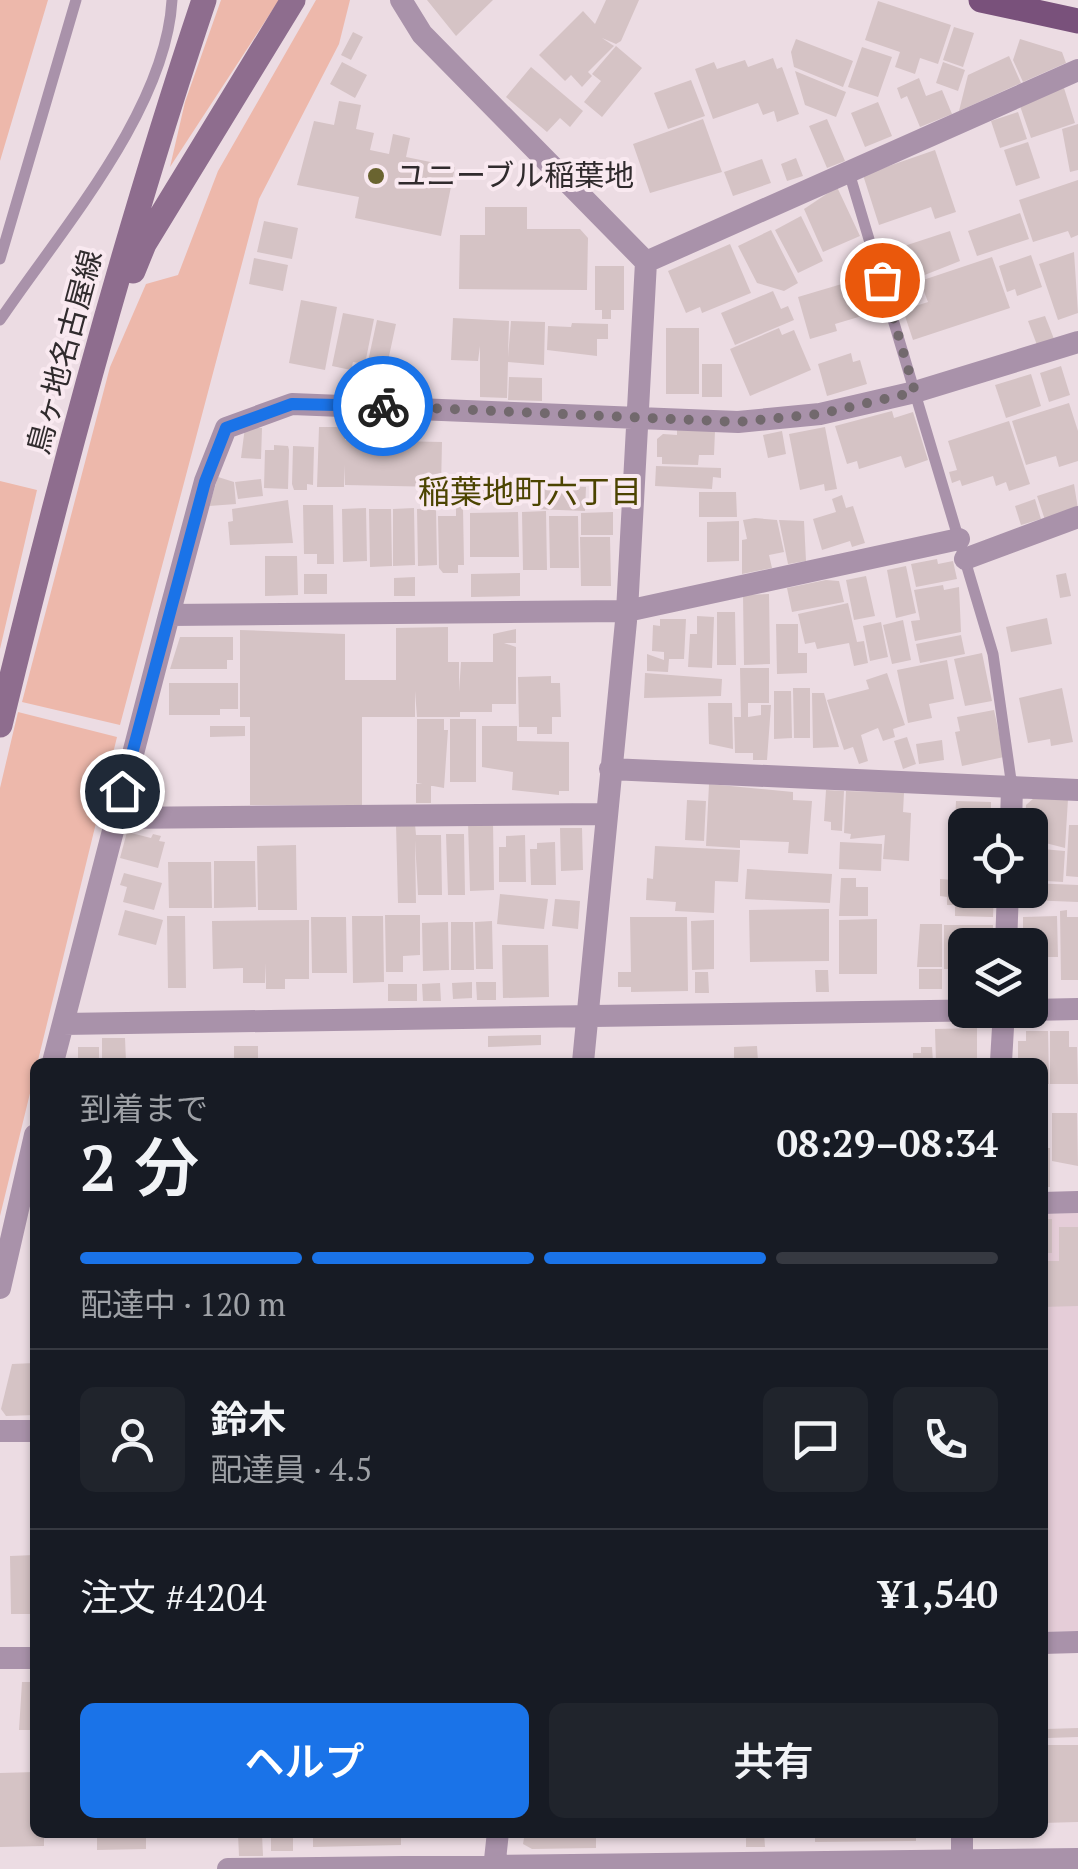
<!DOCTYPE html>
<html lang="ja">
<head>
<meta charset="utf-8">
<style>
  :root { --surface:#171b24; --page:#20242c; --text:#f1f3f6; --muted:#9ea1a6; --line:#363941; --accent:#1a73e8 }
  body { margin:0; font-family:"PT Serif","Noto Sans JP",serif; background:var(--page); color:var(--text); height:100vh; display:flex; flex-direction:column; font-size:38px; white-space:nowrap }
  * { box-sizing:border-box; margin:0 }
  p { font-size:32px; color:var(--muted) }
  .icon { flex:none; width:55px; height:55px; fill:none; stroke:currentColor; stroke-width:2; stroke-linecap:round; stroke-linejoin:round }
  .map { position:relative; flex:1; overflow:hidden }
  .panel { position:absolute; left:30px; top:1058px; width:1018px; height:780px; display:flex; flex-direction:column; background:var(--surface); border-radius:15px; box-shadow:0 2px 8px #0004 }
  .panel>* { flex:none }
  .fabs { position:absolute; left:948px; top:808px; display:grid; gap:20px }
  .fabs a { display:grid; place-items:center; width:100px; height:100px; border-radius:15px; background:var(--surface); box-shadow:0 2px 8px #0004; font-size:50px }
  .pin { position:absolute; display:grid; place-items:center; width:85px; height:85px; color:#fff; margin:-42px; border:5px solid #fff; border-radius:50%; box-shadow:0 2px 10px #0007 }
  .courier { position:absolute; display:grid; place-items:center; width:100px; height:100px; margin:-50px; border:8px solid #1a73e8; border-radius:50%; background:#fff; color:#222; box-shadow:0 2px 12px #0007 }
  .headline em { font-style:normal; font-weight:600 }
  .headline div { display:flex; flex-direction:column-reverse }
  .headline { display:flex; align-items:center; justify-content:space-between; height:170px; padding:0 50px }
  h1 { font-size:65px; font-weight:600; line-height:75px }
  .bar { display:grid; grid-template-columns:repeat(4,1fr); gap:15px 10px; align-content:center; height:120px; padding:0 50px }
  .bar i { height:12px; border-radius:8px; background:var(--line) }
  .bar .selected { background:var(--accent) }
  .bar p { grid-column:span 4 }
  .line { display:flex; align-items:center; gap:25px; padding:0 50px; border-top:2px solid var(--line) }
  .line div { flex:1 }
  .round { display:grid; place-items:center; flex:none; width:105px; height:105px; border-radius:15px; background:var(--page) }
  .cta { display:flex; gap:20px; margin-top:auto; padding:20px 50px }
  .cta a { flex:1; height:115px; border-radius:15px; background:var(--accent); color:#fff; font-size:40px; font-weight:600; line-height:115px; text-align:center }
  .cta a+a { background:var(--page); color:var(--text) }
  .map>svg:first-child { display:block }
</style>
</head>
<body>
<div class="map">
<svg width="1078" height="1869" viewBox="0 0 1078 1869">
  <rect width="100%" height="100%" fill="#ecdce3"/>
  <path fill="#e5cdd8" d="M1078,1213V1631L1043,1632L1042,1214Z"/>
  <path fill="#edb8ab" d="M0,0H48L0,161Z
    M221,0H279L170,167L185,102Z
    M316,0H350L339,44L259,199L120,725L22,702L110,367L146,284L178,275L218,171Z
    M0,481L37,490L0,649Z
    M18,712L117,737L0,1216V788Z"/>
  <path fill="#d5c3c5" d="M427,0H493L456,36Z
    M606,0H639L621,41L616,44L602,38L614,46L588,72L592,76L582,87L571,75L565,81L539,55L583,11L595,24Z
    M878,1L951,25L938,64L920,58L915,74L895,67L900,52L865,40Z
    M954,27L974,33L963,67L943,60Z
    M353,32L363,37L351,60L341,55Z
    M796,39L853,61L843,87L794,67L791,52Z
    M1020,39L1062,52L1066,63L1023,82L1013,60Z
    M616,46L642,68L602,117L584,102L601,81L592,74Z
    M862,47L892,57L878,97L848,87Z
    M1009,56L1021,83L959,111L968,75Z
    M773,58L777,69L782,67L799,114L777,122L774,111L763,115L758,103L713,119L695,69L714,62L717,69L745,60L748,67Z
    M342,62L367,75L355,98L330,84Z
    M943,62L965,70L958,91L936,83Z
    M531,67L583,111L570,127L560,118L547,132L506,97Z
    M795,71L846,92L836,117L805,105Z
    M919,78L926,96L942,90L952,114L920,127L907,96L901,99L897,88Z
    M691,80L705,116L668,129L654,93Z
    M1064,88L1075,123L1031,138L1019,103Z
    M339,101L361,105L356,129L374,133L370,150L389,154L393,134L410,138L406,157L455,167L441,236L355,218L359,197L297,185L314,121L334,125Z
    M878,102L892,136L865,147L851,113Z
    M1018,112L1027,139L1000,148L991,121Z
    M703,119L722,172L650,193L633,144Z
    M827,119L845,161L827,168L809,126Z
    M1078,124V170L1070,172L1062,129Z
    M1028,142L1040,178L1016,186L1004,150Z
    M935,150L956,212L935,219L931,207L879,225L863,175Z
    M796,158L803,176L787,181L781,164Z
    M762,159L771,183L733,196L724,172Z
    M1078,180V235L1071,238L1068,231L1033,242L1019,200Z
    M837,187L860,236L823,252L804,209Z
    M485,207H527V229H580L588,238L587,290L459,289L460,235H485Z
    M1020,213L1029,239L977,256L968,231Z
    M801,216L823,261L798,273L775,230Z
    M264,221L298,228L292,259L257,252Z
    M771,230L798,283L784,291L757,283L738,246Z
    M950,231L960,261L912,280L909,273L904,275L895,249Z
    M730,244L751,293L702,313L700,307L686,313L668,271Z
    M1074,252L1078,313L1058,320L1039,264Z
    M1031,255L1042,287L1017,296L1015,289L1007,292L999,266Z
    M992,257L1010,308L913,340L903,310L928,302L920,281Z
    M254,258L288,265L283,291L249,284Z
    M595,266H624V310H611V319H602V310H595Z
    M862,278L872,313L835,324L837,331L810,339L798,297Z
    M773,291L781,309L788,306L794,320L735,345L721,313Z
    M301,300L337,307L325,370L289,363Z
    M343,313L374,319L365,364L353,362L351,370L332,366Z
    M1045,316L1054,339L1037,345L1028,321Z
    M453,318L509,321L508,357L511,321L545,322L544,365L508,362L507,398L480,397V346L478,361L451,360Z
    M377,320L396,324L386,370L367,366Z
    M572,323L608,324V339H597V356L547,350L548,326L571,327Z
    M666,328H699V394H666Z
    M779,328L782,335L794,330L811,370L750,396L730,349Z
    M851,353L853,362L860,360L867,384L827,396L818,364Z
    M702,364H722V397H702Z
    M1061,366L1070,395L1049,402L1040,373Z
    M1031,374L1041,406L1006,418L995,385Z
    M509,377L542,378V401L508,400Z
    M1069,403L1078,431V461L1059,467L1056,456L1026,465L1012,421Z
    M892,411L894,418L913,412L928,460L905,468L901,456L859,469L857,461L847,464L835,426Z
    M1009,421L1030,484L1009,491L1006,482L996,486L993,476L962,486L960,480L952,483L949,472L957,470L948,441Z
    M245,427L262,428L261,459L241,458Z
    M319,427H345V440L442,442L441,487L345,485L344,465V487H317Z
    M825,427L837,489L825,491L824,484L800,490L789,434Z
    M677,430L715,431L714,455H699L698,465L662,464V457H657V439L663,434L677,435Z
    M782,431L786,454L768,458L763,435Z
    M274,445L288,446L289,450L288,489L264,488L265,450H274Z
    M293,446L314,447L313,485L307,484V490H294L292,484Z
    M656,466L721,468V478L713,477L712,489L655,486Z
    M218,477L234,482L236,504L209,506Z
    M261,479L263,496L238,499L235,482Z
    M450,483L491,485L490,503L449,502Z
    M1074,484L1078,509L1045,520L1037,496Z
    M535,485L586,487L585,511L534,509Z
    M699,492H736L737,517H699Z
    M842,495L846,508L853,506L865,543L852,547L850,541L822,550L813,519L836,512L832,499Z
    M1035,499L1041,519L1021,525L1015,506Z
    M288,500L293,543L230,545L228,522L233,521L232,509Z
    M303,505H333L334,564H317V554H304Z
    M456,507H463L464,565H458V573H443L439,568L438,516H456Z
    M366,508L367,561L343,562L342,509Z
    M414,508L415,565L393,566V509Z
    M436,508L437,565L418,566L417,509Z
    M369,509H391L392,566L370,567Z
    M546,511L547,570H523L522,512Z
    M518,512L519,557H470V513Z
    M613,512V535H581V513Z
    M549,516H578L579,568H550Z
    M755,518L777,520L784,552L769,555L772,568L742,574V540L747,539L743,520Z
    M779,520L804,521L806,561L788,564Z
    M739,521V561L707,562V522Z
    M580,537H610L611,586H581Z
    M265,556H297L298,595L265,596Z
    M937,559L938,564L953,561L957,579L916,587L911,564Z
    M906,566L916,613L896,618L887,570Z
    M520,573V596L471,597V574Z
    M1066,573L1071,596L1060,598L1056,575Z
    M304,574H327V594H304Z
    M866,576L875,616L854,620L846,580Z
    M415,577V596H394V578Z
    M826,580L839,581L844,602L792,612L787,588Z
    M943,585L944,590L959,587L961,632L915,641L911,621L920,620L914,590Z
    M769,594L770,664L744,665L743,595Z
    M848,603L857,642L864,641L868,663L854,666L849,643L817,649L815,642L805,644L798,614Z
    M717,612H735L736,665H717Z
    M697,616L714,617L712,668L688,667L690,634H697Z
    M1047,618L1052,644L1011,652L1006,627Z
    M660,619H686L684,659H669L668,672L647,671V654L664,660V652L652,651L653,625L660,626Z
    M903,620L911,660L892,664L883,625Z
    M881,622L888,657L870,661L863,626Z
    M776,624H798V653H807V673L777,674Z
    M448,627V662H459V692L461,662H493V634L516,629V643H504L516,647V704H492V712H460V717H417L415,691V717H362V805H250V717H240V630L345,634V680H396V628Z
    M961,635L965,654L920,663L916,644Z
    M180,637H233V660H227V669H170Z
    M982,653L992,701L965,706L954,659Z
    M947,660L954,699L929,704L932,718L908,723L897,670Z
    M740,668H769V703H748V717L761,715V705H771L767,760H753V753H735L734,717H741Z
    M645,673L722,679L721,696L644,698Z
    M887,673L905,725L893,729L895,737L883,741L878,728L861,735L868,761L859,764L853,747L844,750L827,700L869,689L866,680Z
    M551,676V683H560L561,717H552V734H537V727H519L518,677Z
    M169,683H238V709H220V715H169Z
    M793,688H810V738H794Z
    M1062,688L1073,742L1051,746L1050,739L1028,743L1019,698Z
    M774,691H791L792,738L774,739Z
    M812,693H824L839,747L813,748Z
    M708,703H732L733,749L709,744Z
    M994,710L1004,757L962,766L955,732L960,731L957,717Z
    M417,719H444V730H448L444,788L417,783Z
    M450,719H476V782H450Z
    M210,726H245V736L210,737Z
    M482,726H517V741L569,742V791H559V795L512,790L513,772L482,767Z
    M907,737L916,764L903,769L894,741Z
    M942,740L944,760L919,764L916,744Z
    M416,784H431V803H416Z
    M709,784L793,792V800L812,801L808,854L788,853L789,842L740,840V848L706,846Z
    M826,790L844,791L842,831L831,830V822L824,821Z
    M846,791L904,793L903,812L911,813L909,861L883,859L885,835L850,839L851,834L844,833Z
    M1035,797L1068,799L1065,848L1030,839V825H1025L1026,805Z
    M687,800L706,801L704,841L685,840Z
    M956,801L991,802V825H965V844L954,842Z
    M468,822H493L494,890L470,891Z
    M396,824H415L416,835H441L442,895H418L415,840L416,903H398Z
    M1069,825H1078V877L1066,876Z
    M560,828H582L583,870L561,871Z
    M127,832L151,838L153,834L161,836L159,841L165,842L158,868L120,858Z
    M446,834H464L465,895H448Z
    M525,835L526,882H499V847H506V836Z
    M555,842L556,885H531L530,849H537V843Z
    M840,842L882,844L881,871L839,869Z
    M296,845L297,910H258L257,846Z
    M655,846L740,850L738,882L715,881L714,913L675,911L676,902L646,900L647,878L653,879Z
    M1030,848L1065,851L1063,882L1030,880Z
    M214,861H255L256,907L214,908Z
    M168,862H211L212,908H169Z
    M747,869L832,874L830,903L745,899Z
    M124,873L162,883L154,910L123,902L127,887L120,885Z
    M841,878H856V887H868V916H839Z
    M940,879L965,881V890H994L993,917L955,916V905H947V897L940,896Z
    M1030,883L1078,885V902L1028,900Z
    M500,894L548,899L544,929L497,924Z
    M555,899L580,901L578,929L552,926Z
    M829,909V961L750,962L749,910Z
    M125,910L163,920L156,945L118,935Z
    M1067,910V917H1078V980H1061L1060,911Z
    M385,915H420V955L403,956V972H386Z
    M167,916H185L186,988H168Z
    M352,916H383L384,982L353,983Z
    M1057,916L1058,957H1030V945H1023V917Z
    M311,917H346L347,973H312Z
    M630,917H687L688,991L631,992V987H618V972H631Z
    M877,919V974H839V920Z
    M309,920V979H285V989H266V963L265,983H243V968L213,969L212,921Z
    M714,920V969L692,970L691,921Z
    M492,921L493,969H476L475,922Z
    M448,922L449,970L423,971L422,923Z
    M451,922H473L474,970H451Z
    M920,924H942V967H917Z
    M944,925H993V945H965V969H944Z
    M502,945H548L549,997L503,998Z
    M919,969H942V989H919Z
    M815,970H828L829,992H816Z
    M695,972H708L709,993H695Z
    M472,982V998L453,999L452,983Z
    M476,982H496V1000H477Z
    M440,983L441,1001H423L422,984Z
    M388,984H417V1001H388Z
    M977,1028V1062H936L935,1029Z
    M1026,1031H1048L1049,1084H1042V1062H1018V1041H1026Z
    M1050,1031H1069V1047H1077L1078,1084H1050Z
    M541,1035V1045L488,1047V1036Z
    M102,1038H125L126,1062H102Z
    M234,1046H258V1062H234Z
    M757,1046L758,1062H734V1047Z
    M78,1047H99V1062H78Z
    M921,1047H932L933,1062H913V1053H921Z
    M1052,1113H1077L1078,1166L1052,1161Z
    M1042,1148H1050V1187H1042Z
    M1042,1219H1052V1253H1042Z
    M1059,1227H1078V1306L1042,1307V1261H1059Z
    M35,1363V1415L6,1416L1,1409L12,1364Z
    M35,1555V1614H11L10,1556Z
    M22,1682H35V1730H19Z
    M1078,1728V1737L1047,1738L1046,1729Z
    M1042,1745H1078V1822L1042,1823Z
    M35,1772V1832H44V1846L0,1847V1773Z
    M97,1832H146V1849L97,1850Z
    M271,1832H293V1851H271Z
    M304,1832H401V1845L313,1847V1837H305Z
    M525,1832H596V1848L532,1849L523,1844Z
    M746,1832H764L765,1847H746Z
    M815,1832H916V1841L815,1842Z
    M238,1834H262L263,1856H239Z"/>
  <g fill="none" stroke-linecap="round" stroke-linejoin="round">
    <path stroke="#a992aa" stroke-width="11" d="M848,169L993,654L1012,787
      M0,259L76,0
      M0,320C61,230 166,110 172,0"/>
    <path stroke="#a992aa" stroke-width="22" d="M401,0L422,34L646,262L627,611L583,1062
      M646,262L1078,70
      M965,559L1078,517
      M169,615L627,611L959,539
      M610,769L1078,790
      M115,818L606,814
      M1011,825L1012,787
      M1006,945L1008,890
      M1030,1010L1078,1009
      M63,1024L997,1010
      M53,1062L169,615L205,481L226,428L292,404L738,422L820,414L915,392L1078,342
      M1001,1062L1004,1010
      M1042,1203L1078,1202
      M0,1288L35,1135
      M0,1431H35
      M1042,1643L1078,1642
      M0,1658H35
      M962,1832V1869
      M228,1869L1078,1859
      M494,1869L498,1832"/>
    <path stroke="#8e6d8e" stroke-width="25" d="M133,271L144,244L293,0
      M0,725C59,481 124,238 204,0"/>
    <path stroke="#79517b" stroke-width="25" d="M981,0L1078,21"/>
  </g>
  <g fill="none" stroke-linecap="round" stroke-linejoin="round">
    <path stroke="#72696d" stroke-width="10" stroke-dasharray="0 18" d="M383,406L738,422L820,414L915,392L882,280"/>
    <path stroke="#1a73e8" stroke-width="12" d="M122,791L205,482L226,428L292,404L383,406"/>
  </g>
  <circle fill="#6a6430" stroke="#f9e9f0" stroke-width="4" cx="376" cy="176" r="10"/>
  <g text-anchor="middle" stroke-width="8" stroke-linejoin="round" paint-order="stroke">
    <g font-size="30" fill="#302b2d" stroke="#f9e9f0" text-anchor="start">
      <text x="396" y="186">ユニーブル稲葉地</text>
    </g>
    <g font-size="30" fill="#302b2d" stroke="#f9e9f0">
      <text transform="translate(65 352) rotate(-75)" y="10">鳥ヶ地名古屋線</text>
    </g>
    <g font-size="32" fill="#4c4401" stroke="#f9e9f0">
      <text x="530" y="503">稲葉地町六丁目</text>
    </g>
  </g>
</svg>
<div class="fabs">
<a><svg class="icon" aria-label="locate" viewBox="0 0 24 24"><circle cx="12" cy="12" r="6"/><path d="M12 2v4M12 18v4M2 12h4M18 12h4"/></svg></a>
<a><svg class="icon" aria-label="layers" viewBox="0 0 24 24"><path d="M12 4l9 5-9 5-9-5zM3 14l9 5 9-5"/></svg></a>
</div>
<div class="pin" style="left:882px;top:280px;background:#ea580c"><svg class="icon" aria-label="bag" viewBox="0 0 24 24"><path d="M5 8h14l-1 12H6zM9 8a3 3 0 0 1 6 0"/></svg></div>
<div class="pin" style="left:122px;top:791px;background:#1f2937"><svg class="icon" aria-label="home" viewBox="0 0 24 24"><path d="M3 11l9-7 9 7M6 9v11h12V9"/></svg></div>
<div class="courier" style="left:383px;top:406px"><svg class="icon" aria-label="bike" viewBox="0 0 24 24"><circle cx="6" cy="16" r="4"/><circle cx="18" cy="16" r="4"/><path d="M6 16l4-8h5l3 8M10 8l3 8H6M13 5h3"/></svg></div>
<section class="panel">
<div class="headline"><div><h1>2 分</h1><p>到着まで</p></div><em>08:29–08:34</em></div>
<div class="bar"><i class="selected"></i><i class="selected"></i><i class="selected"></i><i></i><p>配達中 · 120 m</p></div>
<div class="line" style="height:180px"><a class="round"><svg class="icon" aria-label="person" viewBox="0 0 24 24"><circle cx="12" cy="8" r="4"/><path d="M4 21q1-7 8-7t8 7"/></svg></a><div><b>鈴木</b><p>配達員 · 4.5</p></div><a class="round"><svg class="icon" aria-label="chat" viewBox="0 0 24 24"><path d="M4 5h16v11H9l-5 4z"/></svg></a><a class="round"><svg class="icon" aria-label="phone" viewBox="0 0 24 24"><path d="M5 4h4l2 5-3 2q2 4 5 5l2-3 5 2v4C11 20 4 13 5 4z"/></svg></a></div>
<div class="line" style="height:130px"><div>注文 #4204</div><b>¥1,540</b></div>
<div class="cta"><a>ヘルプ</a><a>共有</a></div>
</section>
</div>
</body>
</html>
